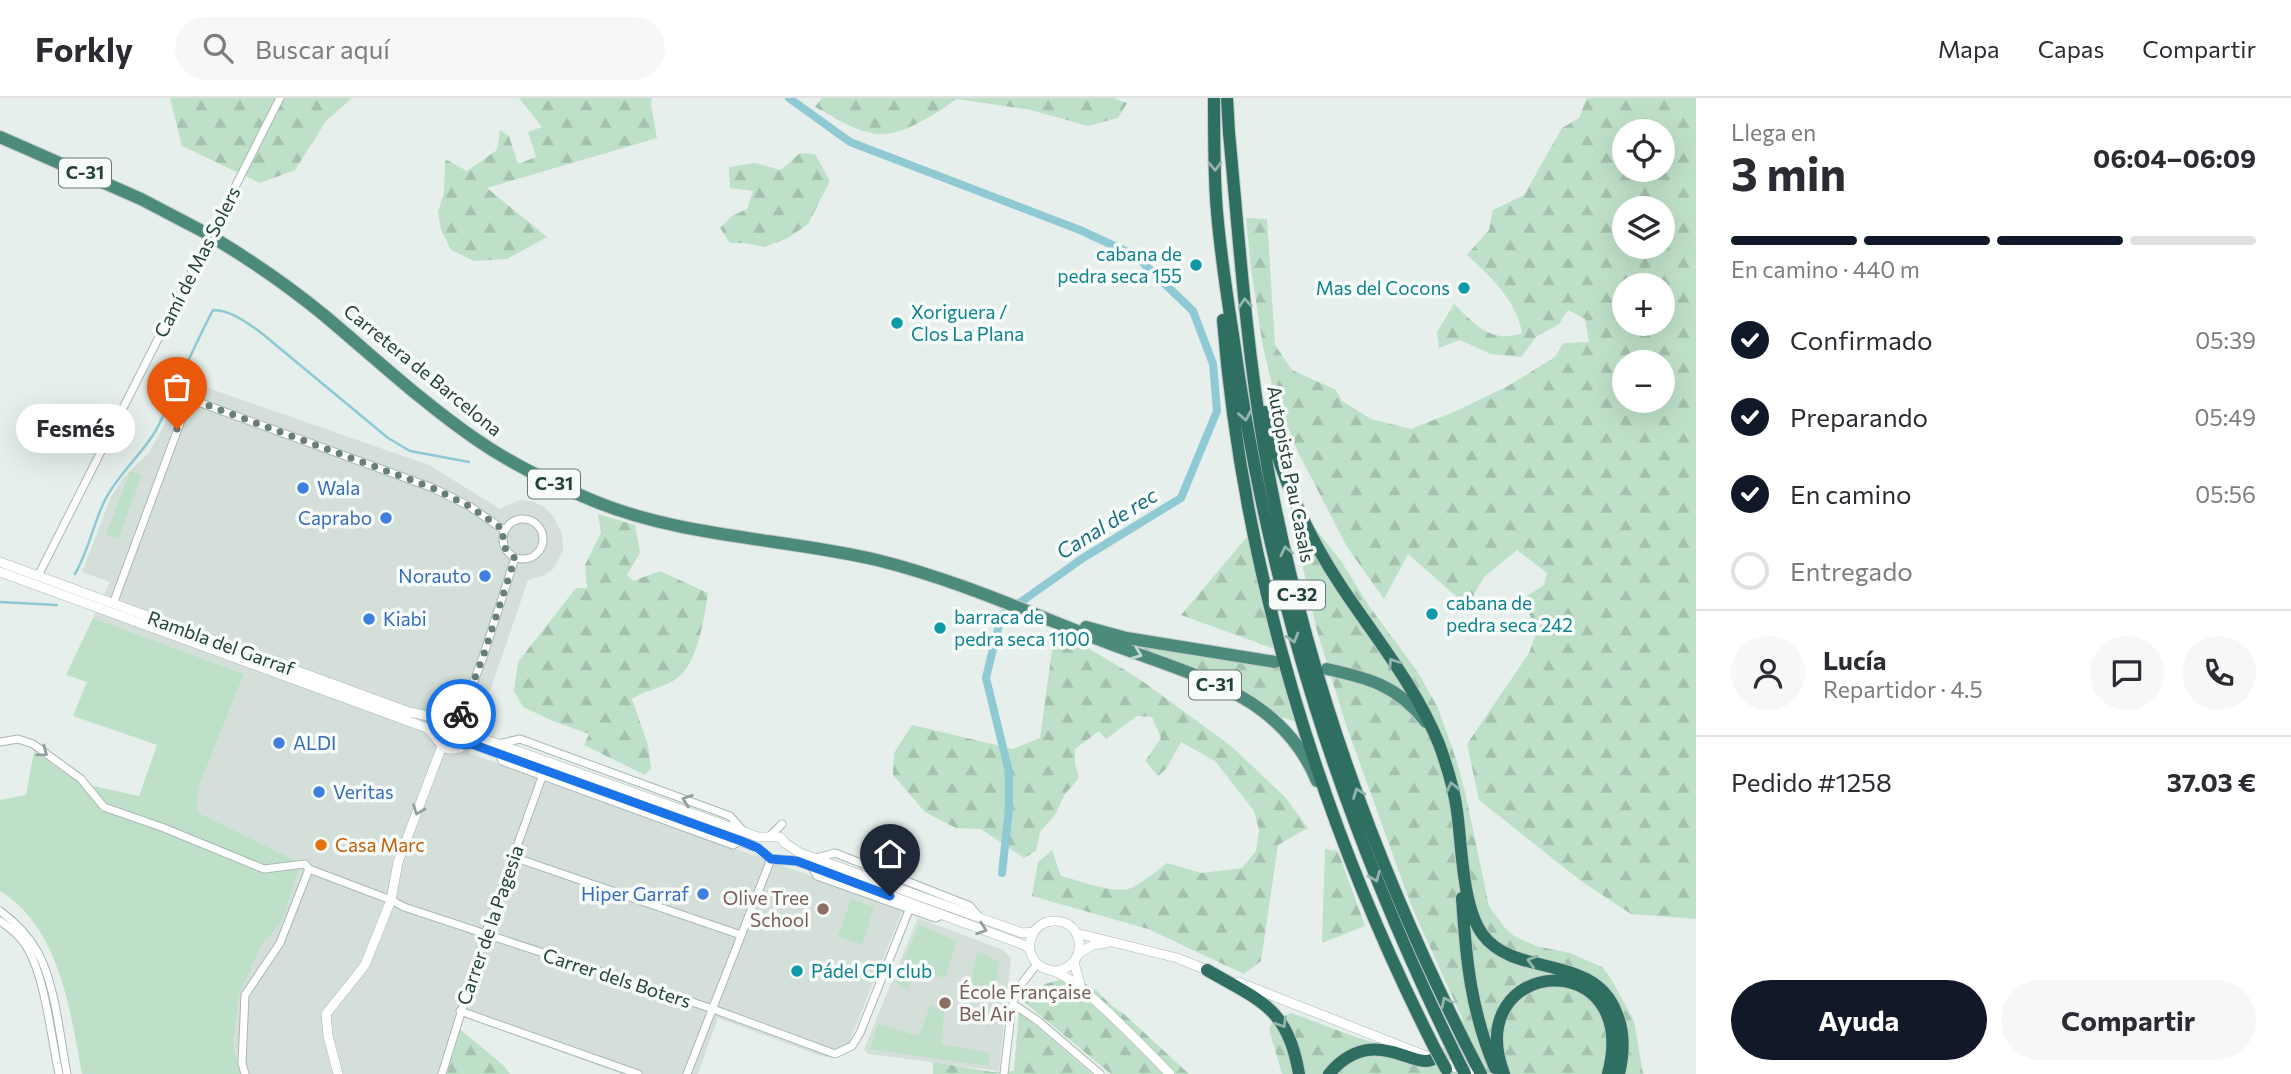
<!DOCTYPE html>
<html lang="es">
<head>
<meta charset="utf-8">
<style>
  :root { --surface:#fff; --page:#f7f7f7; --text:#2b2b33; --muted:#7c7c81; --line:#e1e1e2; --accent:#111827 }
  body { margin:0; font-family:Commissioner,sans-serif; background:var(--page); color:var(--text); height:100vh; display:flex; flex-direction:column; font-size:26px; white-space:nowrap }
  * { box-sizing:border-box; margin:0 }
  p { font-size:23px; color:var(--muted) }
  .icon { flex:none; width:38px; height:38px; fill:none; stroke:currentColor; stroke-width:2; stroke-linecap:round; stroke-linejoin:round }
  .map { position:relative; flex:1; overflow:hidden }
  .panel { display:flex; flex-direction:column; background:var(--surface); width:595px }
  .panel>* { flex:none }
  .fabs { position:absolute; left:1612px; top:21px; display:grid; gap:14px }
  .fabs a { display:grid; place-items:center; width:63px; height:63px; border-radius:50%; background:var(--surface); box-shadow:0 7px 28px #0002; font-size:35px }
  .pin { position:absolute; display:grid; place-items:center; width:60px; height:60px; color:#fff; margin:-72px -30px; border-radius:50% 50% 50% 0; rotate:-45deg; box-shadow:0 0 7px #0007 }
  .pin .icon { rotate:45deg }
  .courier { position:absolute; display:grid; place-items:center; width:70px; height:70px; margin:-35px; border:5px solid #1a73e8; border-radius:50%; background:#fff; color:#222; box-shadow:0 2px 9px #0007 }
  .bubble { position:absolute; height:49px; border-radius:24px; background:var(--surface); box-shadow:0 7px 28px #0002; font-size:23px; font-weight:700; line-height:49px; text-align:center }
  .overview em { font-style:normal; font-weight:700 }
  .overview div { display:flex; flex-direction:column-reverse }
  .overview { display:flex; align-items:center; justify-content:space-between; height:119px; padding:0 35px }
  h1 { font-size:46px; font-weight:700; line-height:52px }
  .bar { display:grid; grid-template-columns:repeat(4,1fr); gap:10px 7px; align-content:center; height:84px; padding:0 35px }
  .bar i { height:9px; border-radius:5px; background:var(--line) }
  .bar .current { background:var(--accent) }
  .bar p { grid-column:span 4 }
  .line { display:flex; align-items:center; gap:18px; padding:0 35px; border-top:2px solid var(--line) }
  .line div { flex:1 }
  .round { display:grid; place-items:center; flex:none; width:74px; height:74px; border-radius:37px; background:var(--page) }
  ol { padding:0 35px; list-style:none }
  li { display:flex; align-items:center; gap:21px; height:77px }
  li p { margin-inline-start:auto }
  li .icon { padding:7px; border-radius:50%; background:var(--accent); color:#fff; stroke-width:4 }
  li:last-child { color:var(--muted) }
  li i { width:38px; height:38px; border:4px solid var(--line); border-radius:50% }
  .cta { display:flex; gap:14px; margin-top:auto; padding:14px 35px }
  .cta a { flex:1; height:80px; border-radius:42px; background:var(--accent); color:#fff; font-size:28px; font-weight:700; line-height:80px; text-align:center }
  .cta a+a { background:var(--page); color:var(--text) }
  header { display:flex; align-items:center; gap:42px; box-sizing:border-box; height:98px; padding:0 35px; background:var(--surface); border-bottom:2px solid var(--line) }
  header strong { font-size:33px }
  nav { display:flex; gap:38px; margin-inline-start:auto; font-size:24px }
  .search { width:490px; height:63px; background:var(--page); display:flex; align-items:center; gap:18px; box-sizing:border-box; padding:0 24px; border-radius:38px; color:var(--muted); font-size:26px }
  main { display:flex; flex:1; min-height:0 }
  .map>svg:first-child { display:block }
</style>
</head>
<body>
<header>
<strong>Forkly</strong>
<div class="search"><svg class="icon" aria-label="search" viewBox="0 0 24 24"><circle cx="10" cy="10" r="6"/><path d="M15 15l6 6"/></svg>Buscar aquí</div>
<nav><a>Mapa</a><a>Capas</a><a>Compartir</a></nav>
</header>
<main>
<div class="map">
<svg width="1696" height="976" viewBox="0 0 1696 976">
  <defs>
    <pattern id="forest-firs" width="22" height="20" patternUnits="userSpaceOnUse" patternTransform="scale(1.75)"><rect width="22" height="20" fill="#bfe0c8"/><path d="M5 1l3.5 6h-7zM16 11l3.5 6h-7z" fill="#a4c1ad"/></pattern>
  </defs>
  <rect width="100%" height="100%" fill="#e6efeb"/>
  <path fill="#d4dfda" d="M188,283L429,367L500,411L520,402L532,403L544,409L553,418L562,436L563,453L553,471L545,477L528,482L469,655L903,811L844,957L824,959L718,920L698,976H622L463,919L447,976H240L233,946L238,898L260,850L282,824L301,765L197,714L198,691L244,576L93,520L110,484L82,474L111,399L123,380L149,355Z
    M918,820L1003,852L1011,860L999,973L868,956L864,951Z"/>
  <path fill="#bfe0c8" d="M130,373L142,377L118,441L106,437Z
    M93,520L244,576L198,691L197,714L301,765L282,824L260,850L239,897L233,946L240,976H82C70,912 60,830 0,793V702L26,697L34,653L79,685L139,698L157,647L73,618L87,584L66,577Z
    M851,801L874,809L862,847L838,838Z
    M919,827L957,843L945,880L916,871L908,892L895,884Z
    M977,853L1000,864L993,898L970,890Z
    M930,907L944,913L942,946L990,955L988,968L870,951L878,926L919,938Z"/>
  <path fill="url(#forest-firs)" fill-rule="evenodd" d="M170,0H352L326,23L295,72L260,85L182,48Z
    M519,0H652L651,7L657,40L487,90L547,139L507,161L474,163L451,152L441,132L438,114L444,94L445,61L467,73L497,52L500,32L509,38L518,66L536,59L528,34L542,29Z
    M822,0H1113L1127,5L1118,20L1088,28L1031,12L957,1C935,16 898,42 871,35C851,31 833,18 815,9Z
    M1587,0H1696V821L1631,816L1581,783L1479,702L1467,646L1529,555L1537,532L1522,501L1544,487L1547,475L1517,452L1484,479L1467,508L1408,456L1384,501L1347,449L1297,352L1273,291L1263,249L1251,170L1246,120L1267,121L1275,247L1292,272L1336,292L1342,303L1371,321L1411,331L1456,313L1508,288L1555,259L1563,245L1589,244L1585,221L1568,212L1559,226L1536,239L1521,259L1491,256L1460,242L1439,250L1437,234L1454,206C1475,226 1490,246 1522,235C1517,203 1490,178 1467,157L1489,132L1493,112L1524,97L1562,30L1579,20ZM1624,33H1662V72H1624ZM1624,110H1662V149H1624ZM1624,187H1662V226H1624ZM1624,264H1662V303H1624Z
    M800,55L815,56L830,83L808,126L788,140L765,149L744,145H730L720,130L732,118L747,111L753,93L730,90L729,69L754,65L781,72Z
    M598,416L635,427L640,455L627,477L633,483L660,473L708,495C705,517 698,561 681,577C667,590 647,591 632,601L648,647L651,670L645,677L584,647L589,636L553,623L523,609L514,593L518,564L576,490H587L585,467L601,435Z
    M1308,426L1315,430L1341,463L1369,508L1417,573L1438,610L1457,664L1465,694L1489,808L1505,830L1514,838L1536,848L1570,855L1602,869L1610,879L1634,923L1643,976H1282L1269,931L1272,924L1291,915C1327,926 1410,968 1446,948C1456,942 1459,932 1463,922L1411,807L1346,627L1317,533L1296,438L1297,430Z
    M1247,439L1275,551L1181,517Z
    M1054,538L1078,544L1138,580L1231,648L1285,699L1308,730L1278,747L1261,863L1244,876L1148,831L1032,798L1038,764L1052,752L1061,778C1078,782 1116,797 1131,790C1144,784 1156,773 1167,765L1202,775L1242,770L1256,753L1259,732L1254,713L1215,663L1181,644L1166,671L1158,678L1145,663L1161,640L1152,619L1137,618L1106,641L1099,633L1075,651V665L1079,680L1065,696L1055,717L1040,734L1036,753L1024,760L981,731L956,730L925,714L893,677L894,655L912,627L1013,651L1040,640Z
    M1147,548L1188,557L1280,569L1297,624L1274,617L1142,552Z
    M1325,751L1338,753L1365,828L1322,845Z
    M1073,878L1096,892L1111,907L1124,916L1189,976H1111L1024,904L1045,886Z
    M1019,913L1092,976H933V964L992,974L1014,973Z
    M460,931L503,967L510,976H447Z"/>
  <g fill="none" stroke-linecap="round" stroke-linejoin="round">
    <path stroke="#8ec9d4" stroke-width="2.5" d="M75,476C89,452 93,426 105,402C117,378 138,360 153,337C160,327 164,315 169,304C184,273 197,242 213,212C230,212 246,224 259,233L388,340L410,353L469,364
      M0,504L57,507"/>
    <path stroke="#8ec9d4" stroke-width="8" d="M789,0L850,44L1080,132L1136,158L1193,213L1213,266L1217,313L1181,400L1083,460L1001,518L986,580L1009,674V711L1002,775"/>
    <g stroke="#a8b8b2" stroke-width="9">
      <path id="minor" d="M168,293L433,390L469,408L504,432
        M503 441a20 20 0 1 1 40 0a20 20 0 1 1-40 0Z
        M38,478L280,0
        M113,506L186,309L188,305L193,303
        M461,618L483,559L515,460
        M0,644L18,641L33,646L81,681L104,709L164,730L264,771L305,766L309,771L391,802L404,809L713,911L835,956L852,948L860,935L909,812
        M498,646L520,641L730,718L744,734
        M499,656L502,663L733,747L741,743
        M770,738L782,726
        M513,759L741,837
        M816,760L835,755L970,808L979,819
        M812,769L817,778L935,820L942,817
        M0,813C15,824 28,837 37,853C55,884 60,940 67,976
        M0,823C9,829 18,836 24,845C45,874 51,940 59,976
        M1013,906L1038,923L1100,976
        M460,913L638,976
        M245,976L242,965L245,897L280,845L309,771
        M442,976L485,837L542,679
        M687,976L771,761
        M1004,976L1011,915L1016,893L1037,866"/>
    </g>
    <g stroke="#a8b8b2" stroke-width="10">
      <path id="tertiary" d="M0,464L409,614L433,619L457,617L466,622L474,636L481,640L758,739H780L786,746L800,755L1022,835L1034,834
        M0,474L427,630C437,637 439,653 455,651C461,650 465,647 472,646L753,748L771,761L797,763L1024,847L1030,851
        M1076,835L1177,860L1212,874
        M1079,855L1093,847L1106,845
        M1074,864L1081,890
        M1054,873C1090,870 1086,821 1053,823C1033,824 1023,848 1035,863C1041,872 1050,871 1058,875C1066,879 1074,884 1081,890C1112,916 1142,947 1170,976
        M1238,884L1472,976
        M338,976L328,938L326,916L365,867L391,802L398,764L442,648"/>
    </g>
    <g stroke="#c2cac8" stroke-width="14">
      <path id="trunk" d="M0,39L141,101L204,134
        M217,142C255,165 291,190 325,218C375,260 423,305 477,342C513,367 553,386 594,403C684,440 784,440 877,462C958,482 1032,516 1108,545C1157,564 1223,582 1264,614C1287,632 1306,656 1317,683
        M1086,529L1126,540L1275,564
        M1327,571C1369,580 1398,588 1426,624"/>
    </g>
    <g stroke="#c2cac8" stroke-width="14">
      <path id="motorway" d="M1214,0C1214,33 1214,67 1216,101C1219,147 1226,192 1233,237C1268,495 1341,724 1456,958
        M1227,0L1229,35C1239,140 1246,246 1264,350C1302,568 1379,780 1481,976
        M1223,222C1243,473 1320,724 1434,949
        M1265,314C1280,377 1306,435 1341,488C1375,539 1416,589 1439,646C1447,668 1454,690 1457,713C1462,748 1462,809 1483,837C1515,880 1593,855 1616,914C1625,934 1624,955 1619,976
        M1462,800C1466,862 1471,913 1495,970
        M1207,872C1260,903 1288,909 1299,976
        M1329,976C1372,924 1415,973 1433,961
        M1504,976C1460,858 1642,845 1608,976"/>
    </g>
    <use href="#minor" stroke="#fff" stroke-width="7"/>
    <use href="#tertiary" stroke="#fff" stroke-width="9"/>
    <use href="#trunk" stroke="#4c8a7c" stroke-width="12"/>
    <use href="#motorway" stroke="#2f6f62" stroke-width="12"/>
    <g stroke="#c2cac8" stroke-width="14" stroke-linecap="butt">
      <path id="trunk-bridge" d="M204,134L217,142"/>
    </g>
    <g stroke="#c2cac8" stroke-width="14" stroke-linecap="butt">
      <path id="motorway-bridge" d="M1434,949L1446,971
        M1456,958L1465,976"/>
    </g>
    <use href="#trunk-bridge" stroke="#4c8a7c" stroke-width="12"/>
    <use href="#motorway-bridge" stroke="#2f6f62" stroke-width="12"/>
  </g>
  <defs><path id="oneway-chevron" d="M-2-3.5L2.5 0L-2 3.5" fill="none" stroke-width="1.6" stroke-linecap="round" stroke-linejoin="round" transform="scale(1.75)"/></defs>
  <g stroke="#93b5ae">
    <use href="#oneway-chevron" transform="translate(1215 68) rotate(88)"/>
    <use href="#oneway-chevron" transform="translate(1245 205) rotate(-95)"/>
    <use href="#oneway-chevron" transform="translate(1245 318) rotate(80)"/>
    <use href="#oneway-chevron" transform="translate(1286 453) rotate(-103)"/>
    <use href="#oneway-chevron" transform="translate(1293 540) rotate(74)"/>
    <use href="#oneway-chevron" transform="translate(1393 565) rotate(-124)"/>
    <use href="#oneway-chevron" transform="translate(1452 689) rotate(-104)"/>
    <use href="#oneway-chevron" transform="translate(1358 695) rotate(-111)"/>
    <use href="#oneway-chevron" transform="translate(1375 779) rotate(68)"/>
    <use href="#oneway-chevron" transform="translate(1532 863) rotate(-164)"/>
    <use href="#oneway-chevron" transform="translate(1446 904) rotate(-116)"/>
    <use href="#oneway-chevron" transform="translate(1282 925) rotate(58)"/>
  </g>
  <use stroke="#c4d9d4" href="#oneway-chevron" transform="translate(1137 556) rotate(21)"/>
  <g stroke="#92a09c">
    <use href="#oneway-chevron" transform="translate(43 654) rotate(36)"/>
    <use href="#oneway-chevron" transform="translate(687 702) rotate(-160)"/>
    <use href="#oneway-chevron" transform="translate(418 712) rotate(111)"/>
    <use href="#oneway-chevron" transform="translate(982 831) rotate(20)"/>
  </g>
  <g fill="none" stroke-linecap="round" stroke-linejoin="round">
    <path stroke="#687f78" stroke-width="7" stroke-dasharray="0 12.6" d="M177,331L188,305L196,303L433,390L469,408L504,432C501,444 504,453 515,460L483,559L461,616"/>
    <path stroke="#1a73e8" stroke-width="9" d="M461,616V618C471,626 472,637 464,647L472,646L741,743L758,750L771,761L797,763L890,798"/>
  </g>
  <g fill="#0f9aa8" stroke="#f7fbf9" stroke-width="2.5">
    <circle cx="1196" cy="167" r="7"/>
    <circle cx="1464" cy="190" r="7"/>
    <circle cx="897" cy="225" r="7"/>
    <circle cx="1432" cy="516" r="7"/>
    <circle cx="940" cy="530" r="7"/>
    <circle cx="797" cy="873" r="7"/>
  </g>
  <g fill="#3f7fe0" stroke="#f7fbf9" stroke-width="2.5">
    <circle cx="303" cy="390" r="7"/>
    <circle cx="386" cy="420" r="7"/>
    <circle cx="485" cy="478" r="7"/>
    <circle cx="369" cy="521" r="7"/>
    <circle cx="279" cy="645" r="7"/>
    <circle cx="319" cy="694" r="7"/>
    <circle cx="703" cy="796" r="7"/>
  </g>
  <circle fill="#e8710a" stroke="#f7fbf9" stroke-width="2.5" cx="321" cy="747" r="7"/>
  <g fill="#8d6e63" stroke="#f7fbf9" stroke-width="2.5">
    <circle cx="823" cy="811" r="7"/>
    <circle cx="945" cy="905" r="7"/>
  </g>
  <g text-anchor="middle" stroke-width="7" stroke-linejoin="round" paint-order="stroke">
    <g fill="#f7fbf9" stroke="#637a73" stroke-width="2">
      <rect x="59" y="60.5" width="52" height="29" rx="5"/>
      <rect x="528" y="371.5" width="52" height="29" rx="5"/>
      <rect x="1269" y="482.5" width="56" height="29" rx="5"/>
      <rect x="1189" y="572.5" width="52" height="29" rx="5"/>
    </g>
    <g font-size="18" font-weight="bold" fill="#24423a">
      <text x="85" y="81">C-31</text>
      <text x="554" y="392">C-31</text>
      <text x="1297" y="503">C-32</text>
      <text x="1215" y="593">C-31</text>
    </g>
    <g font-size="19" fill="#0d838f" stroke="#f7fbf9" text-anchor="start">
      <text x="1182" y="163" text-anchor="end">cabana de<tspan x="1182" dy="22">pedra seca 155</tspan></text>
      <text x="1450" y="197" text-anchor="end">Mas del Cocons</text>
      <text x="911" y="221">Xoriguera /<tspan x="911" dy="22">Clos La Plana</tspan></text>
      <text x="1446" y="512">cabana de<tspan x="1446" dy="22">pedra seca 242</tspan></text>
      <text x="954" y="526">barraca de<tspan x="954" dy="22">pedra seca 1100</tspan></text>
      <text x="811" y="880">Pádel CPI club</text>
    </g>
    <g font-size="19" fill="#24423a" stroke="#f7fbf9">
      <text transform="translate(197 164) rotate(-63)" y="7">Camí de Mas Solers</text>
      <text transform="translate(423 272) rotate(39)" y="7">Carretera de Barcelona</text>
      <text transform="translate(1291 376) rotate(79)" y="7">Autopista Pau Casals</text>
      <text transform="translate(221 545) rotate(20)" y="7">Rambla del Garraf</text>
      <text transform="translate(490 827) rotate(-71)" y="7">Carrer de la Pagesia</text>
      <text transform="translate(617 880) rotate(18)" y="7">Carrer dels Boters</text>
    </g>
    <g font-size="19" fill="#366cbe" stroke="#f7fbf9" text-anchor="start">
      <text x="317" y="397">Wala</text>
      <text x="372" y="427" text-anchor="end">Caprabo</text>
      <text x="471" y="485" text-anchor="end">Norauto</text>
      <text x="383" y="528">Kiabi</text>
      <text x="293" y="652">ALDI</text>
      <text x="333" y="701">Veritas</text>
      <text x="689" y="803" text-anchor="end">Hiper Garraf</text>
    </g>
    <g font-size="19" fill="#c56008" stroke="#f7fbf9" text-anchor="start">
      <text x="335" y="754">Casa Marc</text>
    </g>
    <g font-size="19" fill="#785e54" stroke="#f7fbf9" text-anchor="end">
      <text x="809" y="807">Olive Tree<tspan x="809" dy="22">School</tspan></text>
      <text x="959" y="901" text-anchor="start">École Française<tspan x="959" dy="22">Bel Air</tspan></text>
    </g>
    <g font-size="21" font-style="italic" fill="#1c6f80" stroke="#f7fbf9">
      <text transform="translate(1107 426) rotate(-32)" y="7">Canal de rec</text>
    </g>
  </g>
</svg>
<div class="fabs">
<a><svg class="icon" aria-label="locate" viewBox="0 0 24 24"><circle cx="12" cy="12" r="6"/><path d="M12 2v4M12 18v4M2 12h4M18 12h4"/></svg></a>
<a><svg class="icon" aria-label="layers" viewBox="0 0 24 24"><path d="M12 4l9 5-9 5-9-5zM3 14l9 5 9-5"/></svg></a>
<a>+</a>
<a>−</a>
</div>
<div class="pin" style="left:177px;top:331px;background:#ea580c"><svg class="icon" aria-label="bag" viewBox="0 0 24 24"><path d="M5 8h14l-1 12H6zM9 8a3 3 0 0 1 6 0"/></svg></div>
<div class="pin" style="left:890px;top:798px;background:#1f2937"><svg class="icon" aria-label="home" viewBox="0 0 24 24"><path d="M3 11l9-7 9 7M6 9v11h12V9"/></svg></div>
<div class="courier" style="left:461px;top:616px"><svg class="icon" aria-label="bike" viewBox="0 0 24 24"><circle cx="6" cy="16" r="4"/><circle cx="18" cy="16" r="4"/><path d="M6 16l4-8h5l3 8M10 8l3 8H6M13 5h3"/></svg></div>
<div class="bubble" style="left:16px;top:306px;width:119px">Fesmés</div>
</div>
<section class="panel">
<div class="overview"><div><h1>3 min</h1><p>Llega en</p></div><em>06:04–06:09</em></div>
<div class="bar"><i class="current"></i><i class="current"></i><i class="current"></i><i></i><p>En camino · 440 m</p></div>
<ol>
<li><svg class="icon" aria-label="check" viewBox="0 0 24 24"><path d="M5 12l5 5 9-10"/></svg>Confirmado<p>05:39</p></li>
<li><svg class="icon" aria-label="check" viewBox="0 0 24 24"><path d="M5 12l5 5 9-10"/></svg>Preparando<p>05:49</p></li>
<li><svg class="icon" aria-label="check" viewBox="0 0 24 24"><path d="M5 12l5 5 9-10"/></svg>En camino<p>05:56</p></li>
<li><i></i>Entregado</li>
</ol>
<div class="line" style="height:126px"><a class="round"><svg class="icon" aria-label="person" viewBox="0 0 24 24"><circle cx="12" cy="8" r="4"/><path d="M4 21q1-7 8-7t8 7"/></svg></a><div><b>Lucía</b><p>Repartidor · 4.5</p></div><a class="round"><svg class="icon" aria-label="chat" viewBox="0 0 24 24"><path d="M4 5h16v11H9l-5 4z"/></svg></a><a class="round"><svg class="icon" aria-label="phone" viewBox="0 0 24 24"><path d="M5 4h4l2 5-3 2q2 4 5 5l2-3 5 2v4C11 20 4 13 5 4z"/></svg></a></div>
<div class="line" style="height:91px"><div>Pedido #1258</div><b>37.03 €</b></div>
<div class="cta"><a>Ayuda</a><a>Compartir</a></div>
</section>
</main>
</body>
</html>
